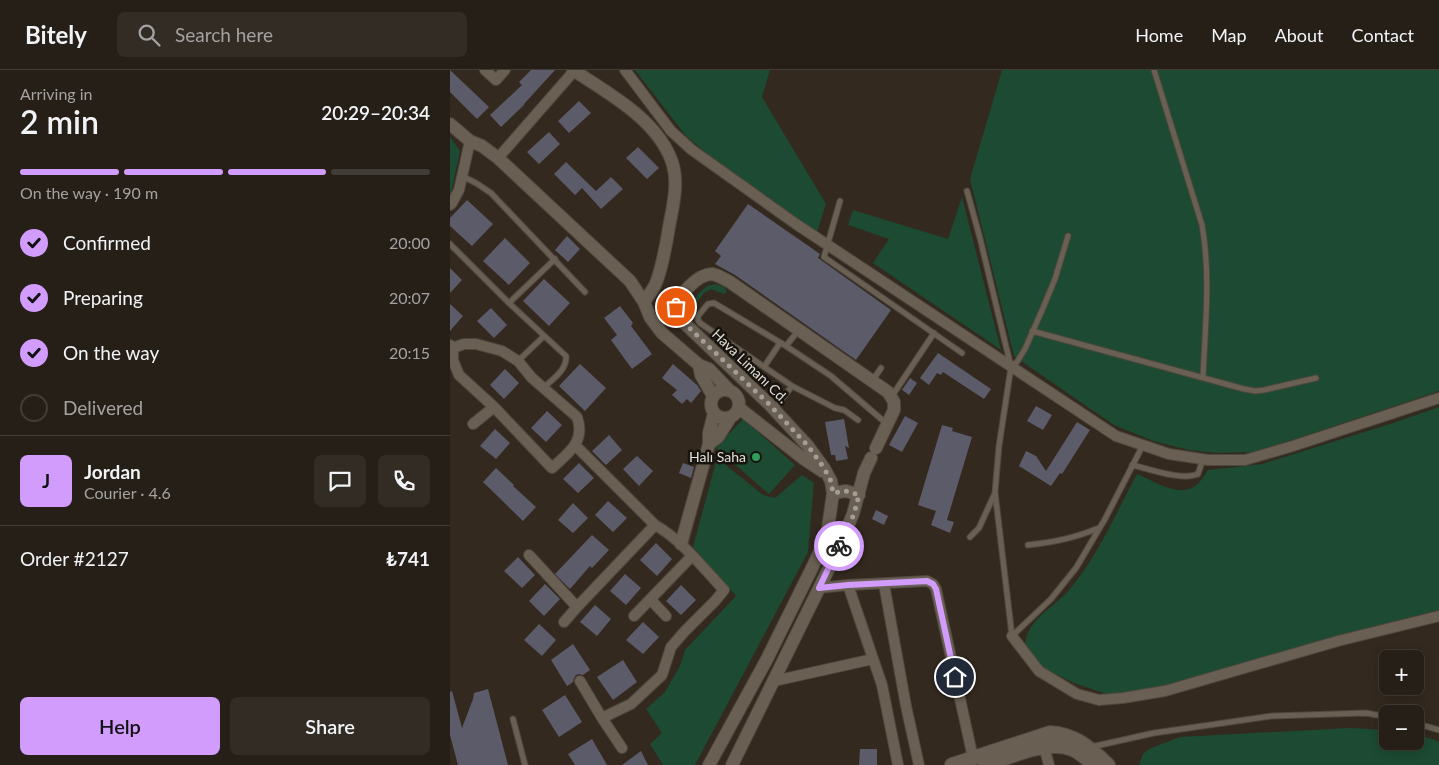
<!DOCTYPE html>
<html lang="en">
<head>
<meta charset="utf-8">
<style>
  :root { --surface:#261f17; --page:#322c24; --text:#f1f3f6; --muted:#a4a2a1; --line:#423d36; --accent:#d29cfd }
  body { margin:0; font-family:Lato,sans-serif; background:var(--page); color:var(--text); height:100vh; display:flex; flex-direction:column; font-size:19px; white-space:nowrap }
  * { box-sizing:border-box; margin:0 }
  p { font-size:16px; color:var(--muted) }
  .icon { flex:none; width:28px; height:28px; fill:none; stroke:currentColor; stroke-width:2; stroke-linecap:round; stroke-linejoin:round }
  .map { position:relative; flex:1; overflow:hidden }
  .panel { display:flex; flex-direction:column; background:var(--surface); width:450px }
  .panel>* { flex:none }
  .buttons { position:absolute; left:929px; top:580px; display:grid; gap:10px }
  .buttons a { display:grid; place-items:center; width:45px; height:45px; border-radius:8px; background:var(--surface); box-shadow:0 2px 12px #0003,0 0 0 1px var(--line); font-size:25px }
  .pin { position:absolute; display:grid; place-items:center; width:42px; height:42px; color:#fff; margin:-21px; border:2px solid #fff; border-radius:50%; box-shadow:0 1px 5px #0007 }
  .courier { position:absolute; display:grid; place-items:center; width:50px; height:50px; margin:-25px; border:4px solid #d29cfd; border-radius:50%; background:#fff; color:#222; box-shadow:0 1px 6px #0007 }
  .overview em { font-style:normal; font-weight:600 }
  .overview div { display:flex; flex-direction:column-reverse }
  .overview { display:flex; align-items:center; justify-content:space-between; height:85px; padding:0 20px }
  h1 { font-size:32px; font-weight:600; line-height:38px }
  .bar { display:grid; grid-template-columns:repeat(4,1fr); gap:8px 5px; align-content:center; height:60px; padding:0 20px }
  .bar i { height:6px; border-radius:4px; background:var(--line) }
  .bar .on { background:var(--accent) }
  .bar p { grid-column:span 4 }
  .line { display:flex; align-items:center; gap:12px; padding:0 20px; border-top:1px solid var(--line) }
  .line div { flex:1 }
  .round { display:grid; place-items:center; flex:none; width:52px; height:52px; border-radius:8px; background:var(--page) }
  ol { padding:0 20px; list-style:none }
  li { display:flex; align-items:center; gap:15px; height:55px }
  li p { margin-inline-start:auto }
  li .icon { padding:5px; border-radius:50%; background:var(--accent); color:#111; stroke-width:4 }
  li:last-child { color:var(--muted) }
  li i { width:28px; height:28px; border:2px solid var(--line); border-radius:50% }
  .cta { display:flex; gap:10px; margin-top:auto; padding:10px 20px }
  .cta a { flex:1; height:58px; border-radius:8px; background:var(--accent); color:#111; font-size:20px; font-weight:600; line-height:58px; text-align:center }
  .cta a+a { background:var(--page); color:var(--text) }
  header { display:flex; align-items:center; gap:30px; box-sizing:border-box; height:70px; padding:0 25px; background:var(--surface); border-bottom:1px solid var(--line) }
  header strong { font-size:24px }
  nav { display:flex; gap:28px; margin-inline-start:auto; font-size:18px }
  .search { width:350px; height:45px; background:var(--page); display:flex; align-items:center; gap:12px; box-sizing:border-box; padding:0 18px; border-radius:8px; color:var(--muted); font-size:19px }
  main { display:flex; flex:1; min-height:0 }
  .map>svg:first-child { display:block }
</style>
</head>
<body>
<header>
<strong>Bitely</strong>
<div class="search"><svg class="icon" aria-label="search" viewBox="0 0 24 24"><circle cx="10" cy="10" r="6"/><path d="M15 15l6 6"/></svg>Search here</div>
<nav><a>Home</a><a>Map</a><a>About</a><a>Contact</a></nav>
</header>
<main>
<section class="panel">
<div class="overview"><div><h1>2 min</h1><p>Arriving in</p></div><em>20:29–20:34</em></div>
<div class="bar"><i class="on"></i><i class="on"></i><i class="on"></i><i></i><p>On the way · 190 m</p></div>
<ol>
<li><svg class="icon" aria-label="check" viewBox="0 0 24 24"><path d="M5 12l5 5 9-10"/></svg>Confirmed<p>20:00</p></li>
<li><svg class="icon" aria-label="check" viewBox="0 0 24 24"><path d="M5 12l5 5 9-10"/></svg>Preparing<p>20:07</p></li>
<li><svg class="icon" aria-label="check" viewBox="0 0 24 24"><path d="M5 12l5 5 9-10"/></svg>On the way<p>20:15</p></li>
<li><i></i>Delivered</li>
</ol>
<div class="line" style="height:90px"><b class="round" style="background:var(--accent);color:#111">J</b><div><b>Jordan</b><p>Courier · 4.6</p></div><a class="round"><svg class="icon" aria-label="chat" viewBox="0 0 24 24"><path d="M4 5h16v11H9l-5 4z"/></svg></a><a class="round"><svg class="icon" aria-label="phone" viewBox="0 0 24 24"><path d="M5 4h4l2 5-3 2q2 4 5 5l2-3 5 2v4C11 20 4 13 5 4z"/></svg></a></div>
<div class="line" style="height:65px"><div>Order #2127</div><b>₺741</b></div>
<div class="cta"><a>Help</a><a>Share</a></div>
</section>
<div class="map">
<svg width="989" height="695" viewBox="0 0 989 695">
  <rect width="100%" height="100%" fill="#33291f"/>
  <path fill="#1c4a33" d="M185,0H320L312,27L376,134L367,162L264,89L236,66Z
    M552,0H989V321L839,371L802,382L767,383L739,380L703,371L664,355L564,286L520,109Z
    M0,67L10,81L0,128Z
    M512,127L551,280L423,193L439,169L398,155L403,140L498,169Z
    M266,214L274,217L277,222L274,224L261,219L254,223L236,246H234L248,224L257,216Z
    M989,337V540L934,554L713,617L660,625L624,613L592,597L575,576C577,548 603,539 619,520C648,486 666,443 687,404C706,412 731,430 749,413C752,409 755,404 758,400L812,394L943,353Z
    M293,349L345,395L319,424L266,378Z
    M267,388L313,425L325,428L352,405L364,413L358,482L245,695H213L200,674L212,663L196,639L215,622L230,596L235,580L286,526L243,477Z
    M899,658L937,660L938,671H965V664L988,671L989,672V695H689L693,684L699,679L730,667Z"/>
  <path fill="#5c5b69" d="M0,0L39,37L27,49L0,22Z
    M81,0H105L74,34V35L51,57L40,45L72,15L69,12Z
    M129,31L141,43L119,63L108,51Z
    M99,62L110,74L89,94L77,82Z
    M188,77L209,98L197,109L176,88Z
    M116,92L146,121L161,107L173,119L151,139L132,118L125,125L104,104Z
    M17,130L43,154L22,176L0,156V148Z
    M298,134L370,184L368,188L441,240L406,290L285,205L265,194L271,186L265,181Z
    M117,166L130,179L118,192L105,180Z
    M55,168L80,193L59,215L33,191Z
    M0,198L12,210L0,223Z
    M94,209L120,233L99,256L73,231Z
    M0,234L13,246L0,261Z
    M170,236L183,253L181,256L202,284L182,299L161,270L167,265L154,248Z
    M41,238L57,255L44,268L27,251Z
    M488,283L541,319L534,329L493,302L491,305L487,303L479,315L470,308Z
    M130,294L156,318L135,341L109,316Z
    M223,294L247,315L251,321L241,333L237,329L232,334L222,325L227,320L212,308Z
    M55,299L69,313L54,329L40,315Z
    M460,308L467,313L459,325L452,320Z
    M586,336L602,345L593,360L577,351Z
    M97,341L112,355L96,372L81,358Z
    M455,346L468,353L452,382L439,375Z
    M394,349L399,378L395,376L398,389L386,391L385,385H381L375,352Z
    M627,352L640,360L612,404L610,403L601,416L569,396L576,381L586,386L596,401Z
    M492,355L503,358L502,361L522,367L497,450L504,452L500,463L481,455L486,441L468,435Z
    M45,359L60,373L46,389L30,376Z
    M159,365L172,380L156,395L142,381Z
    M187,386L203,401L189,416L173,399Z
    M129,393L144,408L128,423L113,409Z
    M233,393L244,397L241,408L229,403Z
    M46,398L64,415L63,416L86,437L73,451L33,412Z
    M158,431L177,448L163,462L145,445Z
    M123,433L138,448L123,463L108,450Z
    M426,440L438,446L434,455L422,449Z
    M142,465L159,480L142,498L140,496L120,519L105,504Z
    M206,473L222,489L207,506L190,490Z
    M68,487L85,505L72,518L54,501Z
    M175,504L191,518L176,535L160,521Z
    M95,514L110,529L94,546L79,531Z
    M231,515L246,530L231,545L216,531Z
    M145,535L161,549L147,566L130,552Z
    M193,552L209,567L193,584L176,570Z
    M89,554L106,570L92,586L74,570Z
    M123,574L140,600L133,605L129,604L126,605L124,608L123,612L117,616L101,590Z
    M173,590L187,612L163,630L147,607Z
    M38,619L58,695H8L0,665V622L2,621L12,658L23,629L24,623Z
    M115,625L132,652L109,667L92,640Z
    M142,669L157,695H125L118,684Z
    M410,679H427V695H409Z
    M191,681L198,695H172Z"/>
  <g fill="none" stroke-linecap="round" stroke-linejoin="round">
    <g stroke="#4e473e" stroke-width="7">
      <path id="service" d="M704,0L752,155C761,205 755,258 753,308
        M12,106L26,113L41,123L135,222
        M517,121L530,168L561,297L549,376L545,422L562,566
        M390,131L374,187L512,283
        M0,174L59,233L116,286C117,300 103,309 93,318
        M59,233L105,189
        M582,261L794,319L805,321L814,320L866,308
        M336,276L348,261
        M68,291L94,266
        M561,296L567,292L575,279L593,238L605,209L618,166
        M314,297L330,273
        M423,310L431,298
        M442,326L484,263
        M324,339L342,316
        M408,350L394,340L385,338L342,316L250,253L248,250V246L258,234L264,233L336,276L381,306L437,354
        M682,395C700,399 731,411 748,404L753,389
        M520,467L529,458L545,423
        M578,475C605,472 624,468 649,458
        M562,566L601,529L626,498L655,449L693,375
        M63,649L75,695
        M965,653L989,660
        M641,677L704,663L822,646L916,643L938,647"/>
    </g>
    <g stroke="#4e473e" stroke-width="12">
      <path id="minor" d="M35,0L46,10L55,0
        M175,0L221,61L242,80L346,154L666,366L719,384L758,390H795L843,376L989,328
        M48,88L124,1
        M0,135L2,133L9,120L20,71
        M0,275L3,278V290L9,305L44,337L102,398C118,383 136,372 127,347L82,308L68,291L52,281L26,274H14L3,278
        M23,354L44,337
        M125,375L205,455C232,470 253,498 274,520L265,531L235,561L221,577L212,605L181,634L152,648L130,611
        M79,485L127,537
        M434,514L456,636L469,695
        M398,515L432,615L448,695
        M369,518L398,515L477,511L483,514L486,519L523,688
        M201,530L216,546
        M184,546L241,487
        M114,552L127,537L205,455
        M562,566L589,601L627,624L649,630L673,628L715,621L888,571L989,546
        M324,611L423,589
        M152,648L172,678
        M594,677L599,695"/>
    </g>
    <g stroke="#4e473e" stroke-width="14">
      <path id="tertiary" d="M123,0C158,23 208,50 222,92C229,112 223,136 219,157C216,175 213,195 206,213C203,220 198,226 194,232
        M0,54L20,71L32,76L48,88L180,211L194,232L200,247L212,263L249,295L259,299L279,320
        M249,295L251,305L263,326
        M261 334a14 14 0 1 1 28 0a14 14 0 1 1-28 0Z
        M289,338L354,389L372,401
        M259,374L268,367L280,348
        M383,423L396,421L409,425
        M231,474L259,374V363L264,343
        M259,695L317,589L364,494L377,465L383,423L381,411L374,398L358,376L319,334L230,249C228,245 226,242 226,238C228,225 248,204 262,204C268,205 274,209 280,212L438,322L444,332V340L426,378
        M282,695L386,484L403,444L414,403L421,388"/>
    </g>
    <g stroke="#4e473e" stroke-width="16">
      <path id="secondary" d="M502,695L600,663C625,664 641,679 658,695
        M536,695C559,687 598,669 622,679C630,682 638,690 645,695"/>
    </g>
    <use href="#service" stroke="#695f53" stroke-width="5"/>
    <use href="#minor" stroke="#695f53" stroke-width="10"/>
    <use href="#tertiary" stroke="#695f53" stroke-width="12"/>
    <use href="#secondary" stroke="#695f53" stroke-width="14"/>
  </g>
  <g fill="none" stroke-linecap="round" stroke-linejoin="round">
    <path stroke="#a59e97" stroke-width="5" stroke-dasharray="0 9" d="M226,237L227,244L230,249L319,334L358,376L374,398L381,411L383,423L396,421L409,425L404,444L389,476"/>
    <path stroke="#d29cfd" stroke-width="6" d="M389,476L369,518L398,515L477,511L483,514L486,519L505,607"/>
  </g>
  <circle fill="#2e9e5b" stroke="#17130e" stroke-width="2" cx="306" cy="387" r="5"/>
  <g text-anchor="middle" stroke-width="5" stroke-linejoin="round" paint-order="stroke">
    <g font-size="14" fill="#e3ddd7" stroke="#17130e">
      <text transform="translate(300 296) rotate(44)" y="5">Hava Limanı Cd.</text>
    </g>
    <g font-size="14" fill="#e3ddd7" stroke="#17130e" text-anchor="end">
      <text x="296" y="392">Halı Saha</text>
    </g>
  </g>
</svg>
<div class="buttons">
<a>+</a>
<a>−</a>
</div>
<div class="pin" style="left:226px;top:237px;background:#ea580c"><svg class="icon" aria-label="bag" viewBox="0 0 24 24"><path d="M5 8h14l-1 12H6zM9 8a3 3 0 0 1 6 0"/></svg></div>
<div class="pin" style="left:505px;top:607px;background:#1f2937"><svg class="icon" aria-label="home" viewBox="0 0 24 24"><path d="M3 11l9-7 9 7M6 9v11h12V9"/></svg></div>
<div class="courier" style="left:389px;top:476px"><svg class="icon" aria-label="bike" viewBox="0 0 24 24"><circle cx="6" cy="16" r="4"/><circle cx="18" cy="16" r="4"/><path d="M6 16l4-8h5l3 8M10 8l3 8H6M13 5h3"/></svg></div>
</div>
</main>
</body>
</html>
